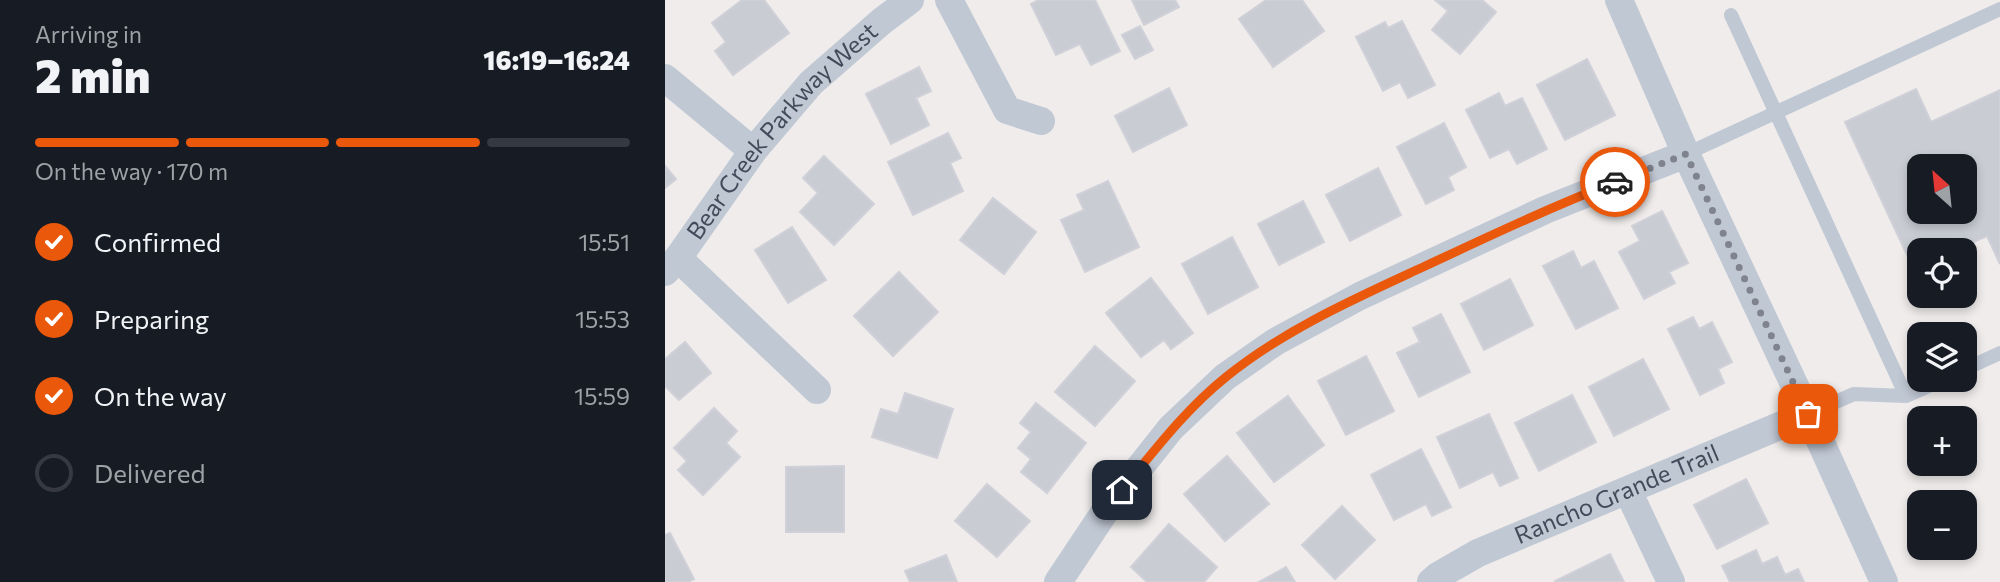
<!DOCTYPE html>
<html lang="en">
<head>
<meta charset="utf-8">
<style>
  :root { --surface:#171b24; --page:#242831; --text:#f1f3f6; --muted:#9ea1a6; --line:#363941; --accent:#ea580c }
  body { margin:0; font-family:Commissioner,sans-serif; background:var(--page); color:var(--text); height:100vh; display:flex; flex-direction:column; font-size:26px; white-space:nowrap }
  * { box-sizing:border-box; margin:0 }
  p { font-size:23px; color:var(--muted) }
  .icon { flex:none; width:38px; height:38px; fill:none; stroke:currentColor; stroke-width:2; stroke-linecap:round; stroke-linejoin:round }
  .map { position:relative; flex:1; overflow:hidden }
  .panel { display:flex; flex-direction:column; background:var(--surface); width:665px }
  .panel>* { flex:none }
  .needle { width:46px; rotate:333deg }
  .buttons { position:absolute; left:1242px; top:154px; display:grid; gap:14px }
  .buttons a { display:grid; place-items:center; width:70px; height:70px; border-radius:14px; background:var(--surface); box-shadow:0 4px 10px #0003; font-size:35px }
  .pin { position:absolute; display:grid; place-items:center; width:60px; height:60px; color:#fff; margin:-30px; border-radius:14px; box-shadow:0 4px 10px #0006 }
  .courier { position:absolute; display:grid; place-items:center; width:70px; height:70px; margin:-35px; border:5px solid #ea580c; border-radius:50%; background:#fff; color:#222; box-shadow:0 2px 9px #0007 }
  .head em { font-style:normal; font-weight:800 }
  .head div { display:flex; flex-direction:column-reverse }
  .head { display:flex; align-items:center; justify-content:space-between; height:119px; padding:0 35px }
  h1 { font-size:46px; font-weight:800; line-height:52px }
  .bar { display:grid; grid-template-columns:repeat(4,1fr); gap:10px 7px; align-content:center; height:84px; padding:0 35px }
  .bar i { height:9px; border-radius:5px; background:var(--line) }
  .bar .on { background:var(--accent) }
  .bar p { grid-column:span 4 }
  ol { padding:0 35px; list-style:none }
  li { display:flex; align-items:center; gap:21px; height:77px }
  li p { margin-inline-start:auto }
  li .icon { padding:7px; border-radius:50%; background:var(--accent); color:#fff; stroke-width:4 }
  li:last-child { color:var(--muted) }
  li i { width:38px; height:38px; border:4px solid var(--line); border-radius:50% }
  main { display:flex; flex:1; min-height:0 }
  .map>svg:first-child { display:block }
</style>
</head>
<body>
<main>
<section class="panel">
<div class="head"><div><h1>2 min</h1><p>Arriving in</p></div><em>16:19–16:24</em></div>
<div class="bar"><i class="on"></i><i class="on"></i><i class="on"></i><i></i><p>On the way · 170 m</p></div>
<ol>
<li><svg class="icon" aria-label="check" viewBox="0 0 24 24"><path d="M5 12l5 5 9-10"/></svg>Confirmed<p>15:51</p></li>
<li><svg class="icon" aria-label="check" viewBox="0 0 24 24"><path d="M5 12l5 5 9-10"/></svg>Preparing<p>15:53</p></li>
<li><svg class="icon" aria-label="check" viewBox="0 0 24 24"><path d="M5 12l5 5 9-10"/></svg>On the way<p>15:59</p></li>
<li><i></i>Delivered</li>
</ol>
</section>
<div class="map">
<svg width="1335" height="582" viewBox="0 0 1335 582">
  <rect width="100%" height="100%" fill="#efeceb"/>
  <path fill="#caccd4" stroke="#cfd0d8" stroke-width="2" fill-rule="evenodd" d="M77,0H99L124,33L68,75L50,51L61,42L47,23Z
    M374,0H430L455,51L426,65L415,44L391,55L366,4Z
    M467,0H510L514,7L479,25Z
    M601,0H637L659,31L608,67L574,19Z
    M770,0H817L831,12L795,54L767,30L783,11Z
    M737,21L770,85L743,98L735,82L718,91L691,37L720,22L723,28Z
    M475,26L488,50L470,59L457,35Z
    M922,59L950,115L900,140L872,85Z
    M254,67L266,91L251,98L264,125L226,144L201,94Z
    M504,88L522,125L468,152L450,116Z
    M1251,89L1266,122L1335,90V264L1322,236L1291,250H1255V267L1249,270L1180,122ZM1255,166H1300V212H1255Z
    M834,93L840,106L857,98L882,149L852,164L844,149L825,158L801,110Z
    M779,123L801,167L783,177L789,190L761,204L732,147Z
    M283,133L296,158L285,163L298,191L248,215L223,162Z
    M159,156L209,204L169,245L135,212L153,193L138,178Z
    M0,166L11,179L0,188Z
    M713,168L736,215L685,241L661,195Z
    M443,181L474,247L420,272L396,220L419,210L412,195Z
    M328,198L371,232L339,274L295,240Z
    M638,201L659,242L614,265L593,224Z
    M997,211L1023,263L1004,272L1010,283L979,299L954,252L975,241L967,226Z
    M127,227L161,280L123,303L90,250Z
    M567,237L593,287L543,314L517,264Z
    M908,251L916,268L929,261L953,308L911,329L878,266Z
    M234,272L273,312L228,356L189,316Z
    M486,278L528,333L506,349L499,340L476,357L441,313Z
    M845,279L868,325L819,350L796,304Z
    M776,314L805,372L754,397L732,353L755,342L748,328Z
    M1028,317L1034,329L1047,322L1067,362L1053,369L1059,383L1035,395L1003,329Z
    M20,342L46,373L14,400L0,386V359Z
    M430,346L470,381L430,426L390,392Z
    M701,356L729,411L681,435L653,381Z
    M978,359L1004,409L949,436L924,387Z
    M240,393L288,409L272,458L207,437L216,409L233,414Z
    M907,395L931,442L874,471L850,423Z
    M623,396L659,445L609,482L572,433Z
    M371,403L421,443L382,493L356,472L366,459L353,448L366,432L355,423Z
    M49,408L72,431L61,443L75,457L38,495L13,470L22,461L9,448Z
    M824,414L853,478L835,486L828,472L795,488L772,437Z
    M756,449L786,507L767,516L761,504L729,520L706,475Z
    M562,456L604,504L560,541L519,494Z
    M179,466V532H121V467Z
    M1081,479L1103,523L1052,549L1029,505Z
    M322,484L365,521L332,557L290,521Z
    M677,506L710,540L670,579L637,545Z
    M504,524L552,567L539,582H482L466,567Z
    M5,533L29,579L23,582H0V535Z
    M1091,550L1097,564L1112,557L1120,575L1133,569L1139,582H1065L1057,566Z
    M945,554L959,582H891L890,581Z
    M281,555L292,582H245L240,571Z
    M621,567L630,582H594Z"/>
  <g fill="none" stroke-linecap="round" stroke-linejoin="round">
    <path stroke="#c0c8d4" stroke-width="14" d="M1066,15L1241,396L1277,380
      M1021,154L1335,9
      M1300,369L1335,353
      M1143,414L1189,394L1241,396"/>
    <g stroke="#c0c8d4" stroke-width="28">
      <path d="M284,0L342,110L376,121"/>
      <path d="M954,0L1021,154L1143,414L1219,582"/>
      <path d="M0,78L88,151"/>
      <path d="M13,258L152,390"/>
      <path id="s1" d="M0,272L13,258L88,151L146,83L217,21L245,0"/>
      <path d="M963,491L1006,582"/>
      <path d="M393,582L441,510L506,428L560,377L610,342L695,296L880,210L1021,154"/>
      <path id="s2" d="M766,582L773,576L813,553L1143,414"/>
    </g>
  </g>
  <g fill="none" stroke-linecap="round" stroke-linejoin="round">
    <path stroke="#7f838d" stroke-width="7" stroke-dasharray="0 12.6" d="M950,182L1021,154L1143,414"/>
    <path stroke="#ea580c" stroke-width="9" d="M457,490C490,450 521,409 561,377C619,330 689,299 756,268C820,238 884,208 950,182"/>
  </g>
  <g text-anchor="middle" stroke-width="5" stroke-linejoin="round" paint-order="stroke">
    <g font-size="24" fill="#434b5a" stroke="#fff">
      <text dy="8" stroke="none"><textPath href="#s1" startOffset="184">Bear Creek Parkway West</textPath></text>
      <text dy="8" stroke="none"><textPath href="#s2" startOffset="206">Rancho Grande Trail</textPath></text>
    </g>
  </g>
</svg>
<div class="buttons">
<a><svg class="needle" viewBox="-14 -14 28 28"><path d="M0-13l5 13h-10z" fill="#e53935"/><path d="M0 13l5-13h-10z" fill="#9ea1a6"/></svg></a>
<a><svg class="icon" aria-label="locate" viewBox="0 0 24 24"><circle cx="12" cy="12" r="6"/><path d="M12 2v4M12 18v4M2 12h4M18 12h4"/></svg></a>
<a><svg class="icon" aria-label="layers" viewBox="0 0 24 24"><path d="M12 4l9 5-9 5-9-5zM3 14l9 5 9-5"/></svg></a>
<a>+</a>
<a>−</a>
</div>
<div class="pin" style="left:1143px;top:414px;background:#ea580c"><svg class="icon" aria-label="bag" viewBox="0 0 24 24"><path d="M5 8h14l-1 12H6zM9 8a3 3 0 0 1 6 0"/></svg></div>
<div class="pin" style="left:457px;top:490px;background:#1f2937"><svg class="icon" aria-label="home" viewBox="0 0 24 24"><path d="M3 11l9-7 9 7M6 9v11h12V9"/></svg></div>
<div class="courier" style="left:950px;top:182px"><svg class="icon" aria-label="car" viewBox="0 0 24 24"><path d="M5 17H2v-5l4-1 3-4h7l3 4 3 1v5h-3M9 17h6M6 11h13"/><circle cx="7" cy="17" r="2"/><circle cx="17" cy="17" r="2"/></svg></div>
</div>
</main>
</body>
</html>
